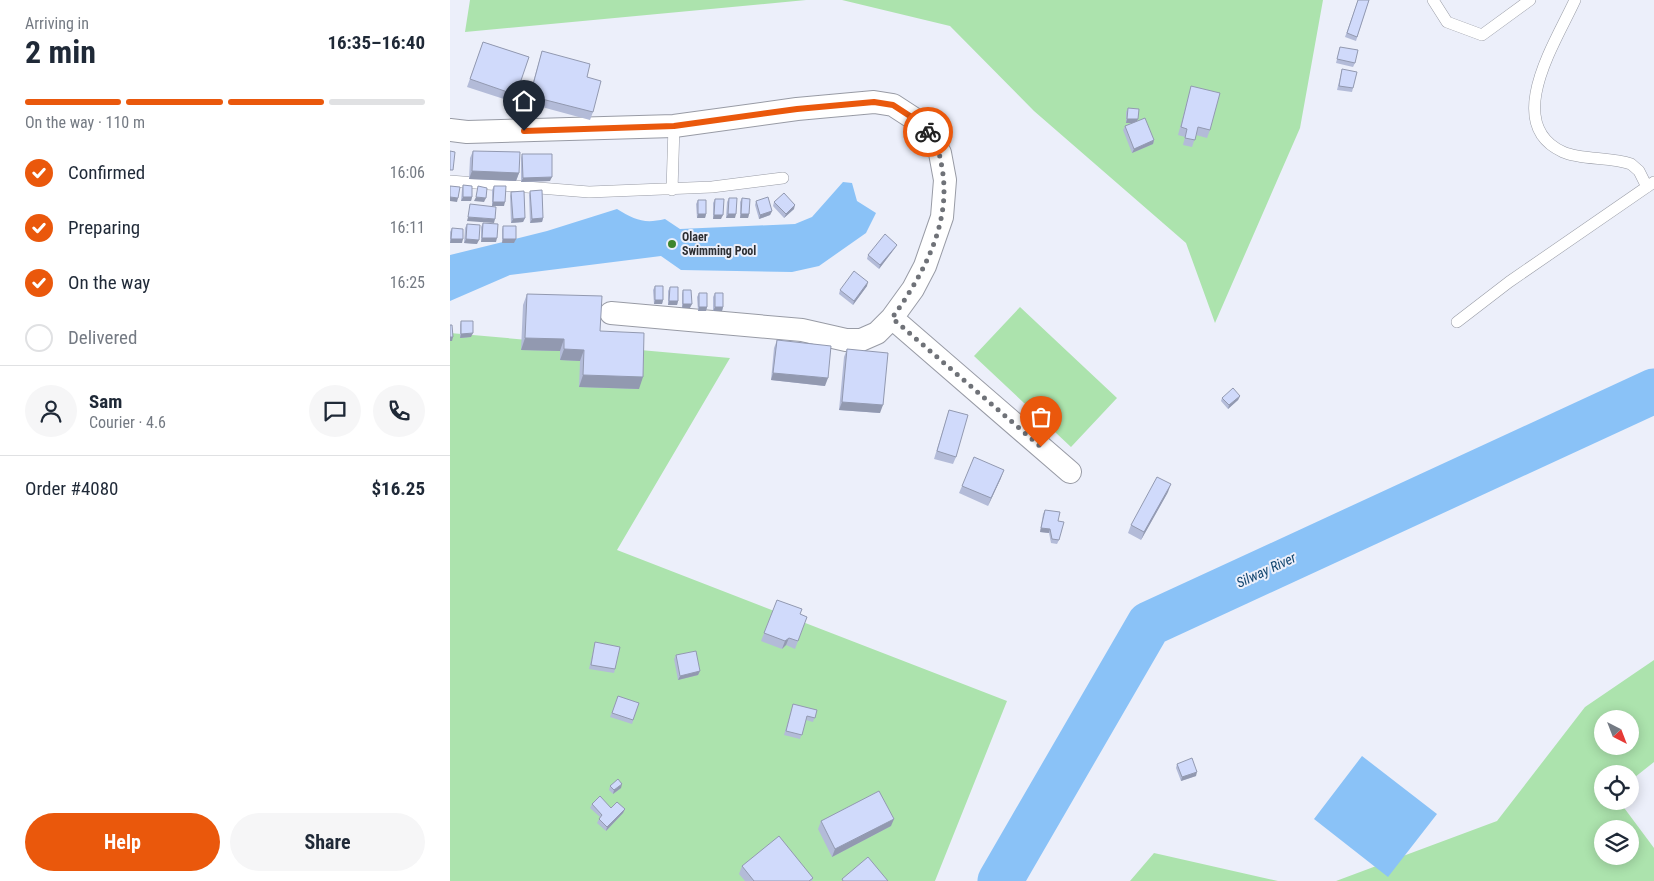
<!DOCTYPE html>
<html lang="en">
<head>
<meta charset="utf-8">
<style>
  :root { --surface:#fff; --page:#f6f6f7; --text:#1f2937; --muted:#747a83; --line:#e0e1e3; --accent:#ea580c }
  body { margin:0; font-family:"Roboto Condensed",sans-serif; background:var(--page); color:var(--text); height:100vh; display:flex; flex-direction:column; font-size:19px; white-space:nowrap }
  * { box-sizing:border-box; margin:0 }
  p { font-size:16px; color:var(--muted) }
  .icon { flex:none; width:28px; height:28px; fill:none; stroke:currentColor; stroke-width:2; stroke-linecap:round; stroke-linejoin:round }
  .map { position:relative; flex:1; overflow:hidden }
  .panel { display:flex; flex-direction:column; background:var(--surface); width:450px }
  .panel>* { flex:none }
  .needle { width:32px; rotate:138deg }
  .controls { position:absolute; left:1144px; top:710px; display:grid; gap:10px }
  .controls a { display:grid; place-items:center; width:45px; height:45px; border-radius:50%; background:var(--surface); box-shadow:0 2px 12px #0003; font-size:25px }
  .pin { position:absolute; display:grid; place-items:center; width:42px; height:42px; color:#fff; margin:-51px -21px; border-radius:50% 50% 50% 0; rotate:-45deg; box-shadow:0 0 5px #0007 }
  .pin .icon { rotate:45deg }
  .courier { position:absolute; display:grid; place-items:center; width:50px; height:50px; margin:-25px; border:4px solid #ea580c; border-radius:50%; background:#fff; color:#222; box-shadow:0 1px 6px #0007 }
  .summary em { font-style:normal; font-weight:700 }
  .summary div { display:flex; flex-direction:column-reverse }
  .summary { display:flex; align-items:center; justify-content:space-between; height:85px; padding:0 25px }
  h1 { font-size:32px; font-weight:700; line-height:38px }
  .bar { display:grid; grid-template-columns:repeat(4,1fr); gap:8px 5px; align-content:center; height:60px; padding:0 25px }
  .bar i { height:6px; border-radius:4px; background:var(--line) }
  .bar .current { background:var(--accent) }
  .bar p { grid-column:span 4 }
  .line { display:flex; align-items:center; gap:12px; padding:0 25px; border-top:1px solid var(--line) }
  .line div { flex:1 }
  .round { display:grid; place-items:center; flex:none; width:52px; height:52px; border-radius:26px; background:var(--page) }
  ol { padding:0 25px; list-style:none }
  li { display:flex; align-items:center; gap:15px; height:55px }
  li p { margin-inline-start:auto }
  li .icon { padding:5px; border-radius:50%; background:var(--accent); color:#fff; stroke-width:4 }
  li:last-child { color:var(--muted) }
  li i { width:28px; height:28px; border:2px solid var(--line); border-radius:50% }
  .primary-button { display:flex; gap:10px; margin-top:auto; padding:10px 25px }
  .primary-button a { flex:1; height:58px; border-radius:30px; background:var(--accent); color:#fff; font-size:20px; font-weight:700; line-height:58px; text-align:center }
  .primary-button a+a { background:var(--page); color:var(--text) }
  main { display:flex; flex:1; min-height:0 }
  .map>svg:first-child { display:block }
</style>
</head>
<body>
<main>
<section class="panel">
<div class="summary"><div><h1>2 min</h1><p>Arriving in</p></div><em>16:35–16:40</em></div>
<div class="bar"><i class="current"></i><i class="current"></i><i class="current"></i><i></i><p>On the way · 110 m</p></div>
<ol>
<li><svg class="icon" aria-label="check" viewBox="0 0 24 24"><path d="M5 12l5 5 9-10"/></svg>Confirmed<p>16:06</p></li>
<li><svg class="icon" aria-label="check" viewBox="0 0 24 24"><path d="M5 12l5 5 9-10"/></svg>Preparing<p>16:11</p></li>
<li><svg class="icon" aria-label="check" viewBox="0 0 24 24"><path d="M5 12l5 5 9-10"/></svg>On the way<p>16:25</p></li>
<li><i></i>Delivered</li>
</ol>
<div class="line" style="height:90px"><a class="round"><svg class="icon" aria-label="person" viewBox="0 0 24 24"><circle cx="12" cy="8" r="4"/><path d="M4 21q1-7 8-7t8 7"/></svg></a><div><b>Sam</b><p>Courier · 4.6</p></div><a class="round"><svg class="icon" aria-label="chat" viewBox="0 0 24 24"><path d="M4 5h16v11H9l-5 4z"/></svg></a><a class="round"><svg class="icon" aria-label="phone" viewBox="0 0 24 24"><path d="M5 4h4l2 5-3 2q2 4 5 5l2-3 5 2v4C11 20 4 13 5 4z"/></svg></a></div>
<div class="line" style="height:65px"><div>Order #4080</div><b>$16.25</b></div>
<div class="primary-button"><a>Help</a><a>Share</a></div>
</section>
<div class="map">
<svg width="1204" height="881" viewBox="0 0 1204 881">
  <rect width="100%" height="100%" fill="#eceffa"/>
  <path fill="#ace3ad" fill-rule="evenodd" d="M20,0H356L15,32Z
    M392,0H873L850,128L765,323L736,243L584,111L500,26Z
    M570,307L667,398L621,447L524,356Z
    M0,333L280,358L167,550L557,701L485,881H0Z
    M1204,660V762L1180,781V774H1152V801H1169L1204,848V881H886L1047,821L1135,707ZM1152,719H1180V746H1152ZM1152,829H1180V856H1152Z
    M704,853L828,881H680Z"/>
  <path fill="#8ac2f7" d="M393,182L402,183L407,201L426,213L416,233L369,266L342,272L231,270L211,256L60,275L0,301V255L97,231L167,209C185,220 194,224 215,219L230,229L345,224L362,217Z
    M912,756L987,814L938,877L864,819Z"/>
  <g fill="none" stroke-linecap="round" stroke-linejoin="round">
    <path stroke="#8ac2f7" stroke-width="45" d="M550,881L699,624L1204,391"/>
    <g stroke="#989ba5" stroke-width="12">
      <path id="lane" d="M983,0L997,22L1032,35L1080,0
        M1125,0C1107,40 1051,124 1113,152C1131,160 1161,157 1181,164L1189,171L1197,187
        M0,181L139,192L262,187L333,178
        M222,190L224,126
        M1007,322L1059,282L1204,182"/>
    </g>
    <g stroke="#989ba5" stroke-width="24">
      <path id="street" d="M0,130L17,132L224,126L347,109L424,102L443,105L463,118L481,136L490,153L495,180L492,217L475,266L463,289L442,318L427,333L411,340H396L352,330L161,313
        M442,318L620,472"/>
    </g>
    <use href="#lane" stroke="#fff" stroke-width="11"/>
    <use href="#street" stroke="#fff" stroke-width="22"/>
  </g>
  <path fill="#b3bbd8" d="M908,0H919L906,41L895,37Z
    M33,42L79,57L63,102L17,87Z
    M890,47L905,63L903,67L886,63Z
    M92,51L137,77L143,112L140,120L77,103Z
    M892,69L903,88L902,92L887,90Z
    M741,86L760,130L757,138L746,135L742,147L733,145L735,137L728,135L739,94Z
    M678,108L688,119L687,121L704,140L703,144L682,153L673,130L675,126L682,123H676V112Z
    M23,151L69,173L66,181L19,179L20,158Z
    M72,154L100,181L71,182V158Z
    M13,185L22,197L21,201H11L12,189Z
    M44,186L54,206H42V190Z
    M80,191L93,218L92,222L80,223L79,195Z
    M61,192L75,218L73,222L61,223L60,196Z
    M279,198L285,218H276L277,202Z
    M292,198L299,214L298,218H290V202Z
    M265,199L271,219H263V203Z
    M248,200L256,214L255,218H247L246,204Z
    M306,201L322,211L320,215L309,219L305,205Z
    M324,202L344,209L334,218L323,206Z
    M33,223L46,242H31V227Z
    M17,224L27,244L14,243L15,228Z
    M53,226L64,243H52V230Z
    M2,228L12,243H0V232Z
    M445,248L429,269L417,259L418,255Z
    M205,286L213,300L212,304H204L203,290Z
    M417,286L403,305L389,294L390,290Z
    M220,287L228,301L227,305H218V291Z
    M233,290L240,308H232V294Z
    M249,293L257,307L256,311H248L247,297Z
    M265,293L273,307L272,311H263V297Z
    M77,294L150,331L189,389L129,387L130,361L110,360V351L71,350L73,305Z
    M11,321L21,337L10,338V325Z
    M327,340L375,386L321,380L324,348Z
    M397,349L430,413L389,410L394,357Z
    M790,396L788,400L778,409L771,401L772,398Z
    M499,410L506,457L503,464L484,459Z
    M551,478L538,506L509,493L512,486Z
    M718,492L691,540L678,533L681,525Z
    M595,510L608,521L609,540L607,544L601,543L599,533L590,532L593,514Z
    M327,600L350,614L357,617L345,649L336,645L332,649L311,641Z
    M145,642L165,669L164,673L139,669Z
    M226,655L250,671L248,675L228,680L224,659Z
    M168,696L189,703L182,724L160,717Z
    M343,704L367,710L363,722L356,720L350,739L334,735Z
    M727,764L746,776L731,781L726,768Z
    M160,786L171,788L163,794L159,790Z
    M142,804L161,808L175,809L173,813L156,831L147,823L150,817L140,808Z
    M371,821L441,826L382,857L368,829Z
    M292,866L363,878L362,881H295L289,874Z"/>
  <path fill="#9299b0" d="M677,119H688L686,123H676Z
    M704,140L703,144L682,153L684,149Z
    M22,171L69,173L66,181L19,179Z
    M102,177L100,181L71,182L73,178Z
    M0,197L8,198L7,202L0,201Z
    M13,197H22L21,201H11Z
    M26,197L36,198L34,202L24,201Z
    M43,202H55L54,206H42Z
    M345,205L344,209L334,218L336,214Z
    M322,211L320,215L309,219L310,215Z
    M248,214H256L255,218H247Z
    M278,214H286L285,218H276Z
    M291,214H299L298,218H290Z
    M264,215H273L271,219H263Z
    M18,217L45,219L44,223L17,221Z
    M75,218L73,222L61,223L63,219Z
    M93,218L92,222L80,223L82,219Z
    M32,238H47L46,242H31Z
    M1,239H13L12,243H0Z
    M16,239L29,240L27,244L14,243Z
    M53,239H66L64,243H52Z
    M447,245L445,248L429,269L430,265Z
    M418,282L417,286L403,305L404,301Z
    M205,300H213L212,304H204Z
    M219,301H228L227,305H218Z
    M233,304H242L240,308H232Z
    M249,307H257L256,311H248Z
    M265,307H273L272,311H263Z
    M23,333L21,337L10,338L11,334Z
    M0,337H3L2,341H0Z
    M75,338L114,339L110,351L71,350Z
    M114,349L134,350L130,361L110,360Z
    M323,373L378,378L375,386L321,380Z
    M133,375L193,377L189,389L129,387Z
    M790,396L788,400L778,409L779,405Z
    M392,402L433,405L430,413L389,410Z
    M554,470L551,478L538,506L541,498Z
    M721,484L718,492L691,540L694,532Z
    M591,528L600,529L599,533L590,532Z
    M339,638L336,645L332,649L335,641Z
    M250,671L248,675L228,680L230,676Z
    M747,772L746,776L731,781L732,777Z
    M172,784L171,788L163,794L164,790Z
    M175,809L173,813L156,831L157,827Z
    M444,819L441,826L382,857L385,849Z"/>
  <path fill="#d0dafb" stroke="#9299b0" d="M908,0H919L907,37L897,33Z
    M33,42L79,57L66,95L20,79Z
    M890,47L908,50L905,63L887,59Z
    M92,51L140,64L137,77L151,81L143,112L80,96Z
    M892,69L907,72L903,88L889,86Z
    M741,86L770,93L760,130L748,127L745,140L735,138L737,129L731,127Z
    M678,108L689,109L688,119H677Z
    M695,118L704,140L684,149L675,126Z
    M0,151L5,152L3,170H0Z
    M23,151L70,152L69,173L22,171Z
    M72,154H102V177L73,178Z
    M13,185L22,186V197H13Z
    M0,186L10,187L8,198L0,197Z
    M28,186L37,188L36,198L26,197Z
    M44,186H56L55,202H43Z
    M92,190L93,218L82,219L80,191Z
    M74,191L75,218L63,219L61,192Z
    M334,193L345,205L336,214L324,202Z
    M318,197L322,211L310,215L306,201Z
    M279,198H287L286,214H278Z
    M292,198L300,199L299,214H291Z
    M265,199H274L273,215H264Z
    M248,200H256V214H248Z
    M20,204L46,207L45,219L18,217Z
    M33,223L48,224L47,238H32Z
    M17,224L30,225L29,240L16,239Z
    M53,226H66V239H53Z
    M2,228L13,229V239H1Z
    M435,234L447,245L430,265L418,255Z
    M404,271L418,282L404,301L390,290Z
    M205,286H213V300H205Z
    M220,287H228V301H219Z
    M233,290H241L242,304H233Z
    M249,293H257V307H249Z
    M265,293H273V307H265Z
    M77,294L152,296L150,331L194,333L193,377L133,375L134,350L114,349V339L75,338Z
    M11,321H23V333L11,334Z
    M0,325H2L3,337H0Z
    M327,340L381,346L378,378L323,373Z
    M397,349L438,353L433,405L392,402Z
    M783,388L790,396L779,405L772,398Z
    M499,410L518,415L506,457L487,451Z
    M524,457L554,470L541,498L512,486Z
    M707,477L721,484L694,532L681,525Z
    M595,510L610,512L608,521L614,522L609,540L602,539L600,529L591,528Z
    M327,600L352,609L350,614L357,617L348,641L339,638L335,641L314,633Z
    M145,642L170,647L165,669L141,665Z
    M246,651L250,671L230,676L226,655Z
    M168,696L189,703L183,720L162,713Z
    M343,704L367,710L365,718L357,716L352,735L336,731Z
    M742,758L747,772L732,777L727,764Z
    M168,779L172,784L164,790L160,786Z
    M429,791L444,819L385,849L371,821Z
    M150,796L161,808L167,802L175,809L157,827L149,819L152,815L142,804Z
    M329,836L363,878L359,881H304L292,866Z
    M418,857L438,881H393L392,879Z"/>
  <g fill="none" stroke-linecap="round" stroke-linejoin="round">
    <path stroke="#6f7278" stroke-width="5" stroke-dasharray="0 9" d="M478,132C487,142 490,155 492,168C502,223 473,275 442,318L591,447"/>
    <path stroke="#ea580c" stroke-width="6" d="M74,131L224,126L347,109L424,102L443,105L463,118L478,132"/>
  </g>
  <circle fill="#3e862d" stroke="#eceffa" stroke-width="2" cx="222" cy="244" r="5"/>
  <g text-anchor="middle" stroke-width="4" stroke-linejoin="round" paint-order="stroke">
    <g font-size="12" font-weight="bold" fill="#2c2e32" stroke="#eceffa" text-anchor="start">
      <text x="232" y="241">Olaer<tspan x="232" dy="14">Swimming Pool</tspan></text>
    </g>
    <g font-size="14" font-style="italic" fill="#134771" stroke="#eceffa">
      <text transform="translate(816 570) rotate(-25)" y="5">Silway River</text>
    </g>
  </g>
</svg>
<div class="controls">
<a><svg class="needle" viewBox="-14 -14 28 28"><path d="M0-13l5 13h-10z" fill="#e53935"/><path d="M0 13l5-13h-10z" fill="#747a83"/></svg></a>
<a><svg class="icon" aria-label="locate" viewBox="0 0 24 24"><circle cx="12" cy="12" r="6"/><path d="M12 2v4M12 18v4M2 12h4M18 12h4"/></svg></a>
<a><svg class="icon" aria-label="layers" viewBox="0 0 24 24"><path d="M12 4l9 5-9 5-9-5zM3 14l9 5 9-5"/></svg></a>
</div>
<div class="pin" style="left:591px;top:447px;background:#ea580c"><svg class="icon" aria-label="bag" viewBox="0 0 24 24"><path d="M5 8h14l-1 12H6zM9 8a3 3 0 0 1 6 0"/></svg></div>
<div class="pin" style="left:74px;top:131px;background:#1f2937"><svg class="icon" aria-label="home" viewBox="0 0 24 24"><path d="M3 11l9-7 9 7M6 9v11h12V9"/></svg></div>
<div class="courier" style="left:478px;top:132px"><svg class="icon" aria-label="bike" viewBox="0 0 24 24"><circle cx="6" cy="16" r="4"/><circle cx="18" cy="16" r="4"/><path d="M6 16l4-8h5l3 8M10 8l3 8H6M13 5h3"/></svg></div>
</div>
</main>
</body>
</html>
